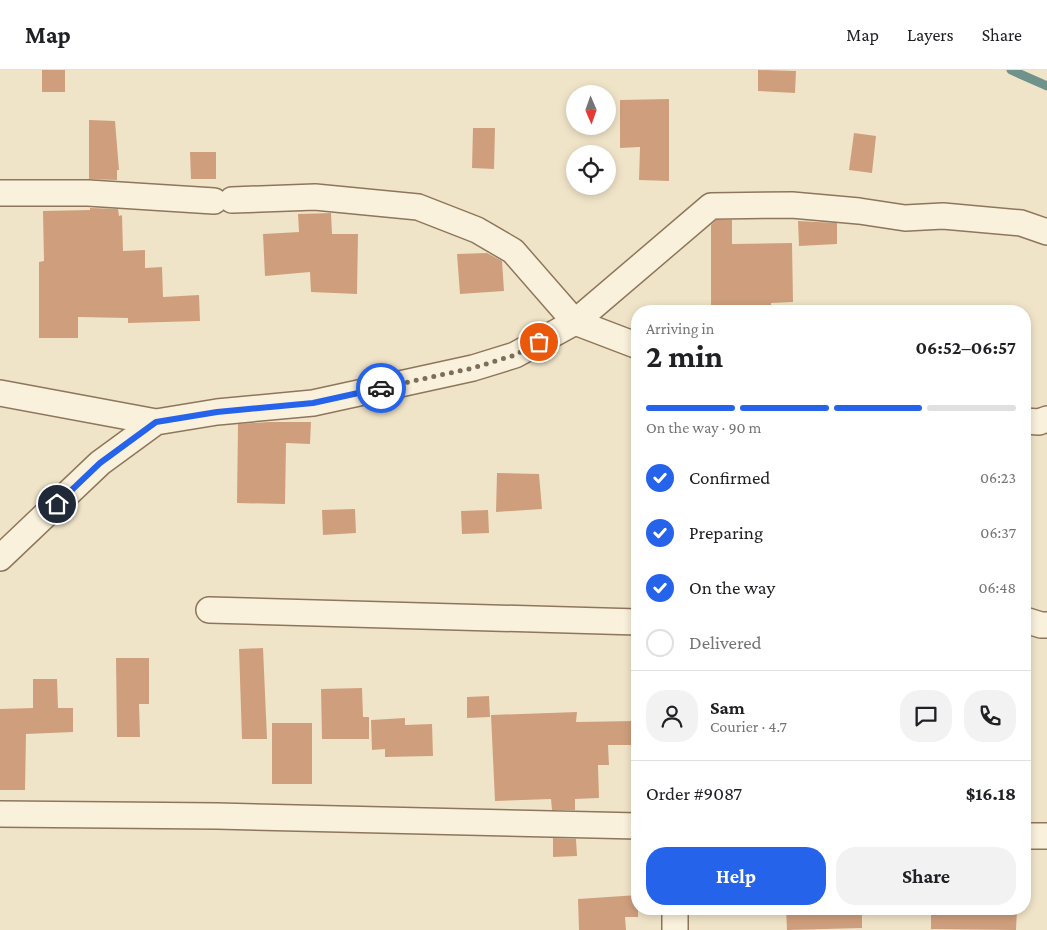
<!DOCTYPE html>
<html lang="en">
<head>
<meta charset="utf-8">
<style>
  :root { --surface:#fff; --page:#f2f2f2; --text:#202124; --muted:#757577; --line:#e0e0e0; --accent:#2563eb }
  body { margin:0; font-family:"Crimson Pro",serif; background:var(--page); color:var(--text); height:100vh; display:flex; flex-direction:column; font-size:19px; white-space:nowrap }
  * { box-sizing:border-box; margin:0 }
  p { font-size:16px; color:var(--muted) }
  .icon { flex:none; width:28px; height:28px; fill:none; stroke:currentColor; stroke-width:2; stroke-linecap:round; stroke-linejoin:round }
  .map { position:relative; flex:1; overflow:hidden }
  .details { position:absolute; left:631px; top:235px; width:400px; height:610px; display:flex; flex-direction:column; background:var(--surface); border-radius:20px; box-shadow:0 2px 8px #0003 }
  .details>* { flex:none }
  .needle { width:32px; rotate:178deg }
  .tools { position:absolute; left:566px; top:15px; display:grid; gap:10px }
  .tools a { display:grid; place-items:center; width:50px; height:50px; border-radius:50%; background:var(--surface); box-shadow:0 2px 8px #0003; font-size:25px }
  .pin { position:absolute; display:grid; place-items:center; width:42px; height:42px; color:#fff; margin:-21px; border:2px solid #fff; border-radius:50%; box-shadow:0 1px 5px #0007 }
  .courier { position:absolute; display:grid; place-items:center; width:50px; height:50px; margin:-25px; border:4px solid #2563eb; border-radius:50%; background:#fff; color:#222; box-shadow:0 1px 6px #0007 }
  .summary em { font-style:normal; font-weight:700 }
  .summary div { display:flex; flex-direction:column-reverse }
  .summary { display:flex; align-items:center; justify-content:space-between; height:85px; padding:0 15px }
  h1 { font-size:32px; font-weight:700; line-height:38px }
  .bar { display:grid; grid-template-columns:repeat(4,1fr); gap:8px 5px; align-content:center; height:60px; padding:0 15px }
  .bar i { height:6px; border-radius:4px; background:var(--line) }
  .bar .active { background:var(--accent) }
  .bar p { grid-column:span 4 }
  .line { display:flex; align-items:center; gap:12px; padding:0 15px; border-top:1px solid var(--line) }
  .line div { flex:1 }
  .round { display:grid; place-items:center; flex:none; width:52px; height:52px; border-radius:20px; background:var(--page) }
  ol { padding:0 15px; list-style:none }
  li { display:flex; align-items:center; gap:15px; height:55px }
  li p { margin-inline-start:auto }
  li .icon { padding:5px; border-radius:50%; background:var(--accent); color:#fff; stroke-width:4 }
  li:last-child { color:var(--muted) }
  li i { width:28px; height:28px; border:2px solid var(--line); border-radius:50% }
  .cta { display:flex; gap:10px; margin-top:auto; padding:10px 15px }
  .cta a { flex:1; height:58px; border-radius:20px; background:var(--accent); color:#fff; font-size:20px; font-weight:700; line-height:58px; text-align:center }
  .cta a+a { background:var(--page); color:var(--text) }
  header { display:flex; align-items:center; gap:30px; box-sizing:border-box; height:70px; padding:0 25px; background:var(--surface); border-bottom:1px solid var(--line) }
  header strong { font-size:24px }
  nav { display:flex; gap:28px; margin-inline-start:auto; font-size:18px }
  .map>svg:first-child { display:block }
</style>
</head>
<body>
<header>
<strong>Map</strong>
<nav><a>Map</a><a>Layers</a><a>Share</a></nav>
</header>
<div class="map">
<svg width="1047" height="860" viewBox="0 0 1047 860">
  <rect width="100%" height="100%" fill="#f0e4c8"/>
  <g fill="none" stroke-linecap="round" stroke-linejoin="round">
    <path stroke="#6f938a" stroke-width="9" d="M1011,0L1047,16"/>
  </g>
  <path fill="#cf9f7d" d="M42,0H65V22H42Z
    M758,0L796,1L795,23L758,21Z
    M669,29V111L639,110L640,77L620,78V30Z
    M89,50L115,51L119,100H117V110L89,109Z
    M473,58H495L494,99L472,98Z
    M854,63L876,66L872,103L849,100Z
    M190,82H216V109H191Z
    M90,138L118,139L119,146L122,145L123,181L145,180V198L162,197L163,227L199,225L200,251L128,253V248L78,247V268H39V192L44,191L43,141L90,140Z
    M331,143L332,164H358L357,224L311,222L310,202L265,206L263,164L299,162L298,144Z
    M716,150H732V174L792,173L793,232L771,233V241H711V155Z
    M798,151L837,153V174L799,176Z
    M487,183L502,191L504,221L460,224L457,184Z
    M269,352H311L310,374L286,373L285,434L237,433L238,354Z
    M497,403L539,404L542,439L496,442Z
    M355,439L356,463L323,465L322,440Z
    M488,440L489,463L462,464L461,441Z
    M263,578L267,669H242L239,579Z
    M116,588H149V634H139L140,667H117Z
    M33,609H57L58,638H73V662L26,664L25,720H0V639L33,638Z
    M362,618L363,647H369V669H322L321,619Z
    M489,626L490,647L467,648V627Z
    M577,642L576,652L635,651V675H608L609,695H598L599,728L575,729V740H552L551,729L495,731L491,645Z
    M405,648V655L432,654L433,686L385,687V679L372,680L371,650Z
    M272,653H312V714H272Z
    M553,768L576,769L577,786L553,787Z
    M638,825V847H625L626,860H579L578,829Z
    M786,839H862V858L787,860Z
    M931,839H1017L1016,860L931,859Z"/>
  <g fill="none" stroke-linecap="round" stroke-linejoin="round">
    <g stroke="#8d765c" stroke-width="28">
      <path id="street" d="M0,123H88L214,131
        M232,130L315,127L418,137L477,160L513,181L575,252L638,276
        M0,323L156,352
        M1025,351L1039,352L1047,349
        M0,488L100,393L156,352L217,342L313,333L473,298L515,285L575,252L711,136L792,135L859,141L905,148L943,146L1021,153L1047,162
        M209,540L638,552
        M1025,550L1041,555H1047
        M0,744L217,746L638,756
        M1025,766H1047
        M675,839V860"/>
    </g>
    <use href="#street" stroke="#faf1dc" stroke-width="25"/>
  </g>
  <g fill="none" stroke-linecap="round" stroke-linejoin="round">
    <path stroke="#7c6e5b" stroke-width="5" stroke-dasharray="0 9" d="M381,318L473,298L515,285L539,272"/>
    <path stroke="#2563eb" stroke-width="6" d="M57,434L100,393L156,352L217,342L313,333L381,318"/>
  </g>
</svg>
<div class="tools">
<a><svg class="needle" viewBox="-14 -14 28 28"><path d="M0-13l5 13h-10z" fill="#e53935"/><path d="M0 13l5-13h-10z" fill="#757577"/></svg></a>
<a><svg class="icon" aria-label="locate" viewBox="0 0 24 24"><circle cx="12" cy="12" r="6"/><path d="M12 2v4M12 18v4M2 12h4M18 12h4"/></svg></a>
</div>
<div class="pin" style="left:539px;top:272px;background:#ea580c"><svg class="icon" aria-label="bag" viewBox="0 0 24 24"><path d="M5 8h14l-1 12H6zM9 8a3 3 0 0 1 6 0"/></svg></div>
<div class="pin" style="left:57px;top:434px;background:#1f2937"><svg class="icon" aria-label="home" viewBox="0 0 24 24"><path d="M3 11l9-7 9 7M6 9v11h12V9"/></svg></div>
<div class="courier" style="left:381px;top:318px"><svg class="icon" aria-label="car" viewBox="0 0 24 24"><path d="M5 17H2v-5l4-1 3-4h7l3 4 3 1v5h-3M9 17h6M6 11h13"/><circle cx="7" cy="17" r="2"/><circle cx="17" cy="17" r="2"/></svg></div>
<section class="details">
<div class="summary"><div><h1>2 min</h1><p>Arriving in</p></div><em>06:52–06:57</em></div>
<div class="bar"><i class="active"></i><i class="active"></i><i class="active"></i><i></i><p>On the way · 90 m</p></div>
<ol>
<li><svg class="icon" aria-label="check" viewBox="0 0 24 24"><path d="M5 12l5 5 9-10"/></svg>Confirmed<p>06:23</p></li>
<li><svg class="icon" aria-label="check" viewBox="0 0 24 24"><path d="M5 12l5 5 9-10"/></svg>Preparing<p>06:37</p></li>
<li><svg class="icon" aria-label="check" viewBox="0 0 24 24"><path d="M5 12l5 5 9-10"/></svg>On the way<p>06:48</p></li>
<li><i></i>Delivered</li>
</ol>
<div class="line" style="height:90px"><a class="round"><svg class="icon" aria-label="person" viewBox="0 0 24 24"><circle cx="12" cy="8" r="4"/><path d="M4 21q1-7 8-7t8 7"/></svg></a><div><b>Sam</b><p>Courier · 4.7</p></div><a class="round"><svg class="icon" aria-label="chat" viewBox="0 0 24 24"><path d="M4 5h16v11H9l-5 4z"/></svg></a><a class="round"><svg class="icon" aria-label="phone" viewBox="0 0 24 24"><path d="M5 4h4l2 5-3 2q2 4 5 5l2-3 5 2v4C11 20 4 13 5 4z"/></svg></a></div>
<div class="line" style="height:65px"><div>Order #9087</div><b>$16.18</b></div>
<div class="cta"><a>Help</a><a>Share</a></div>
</section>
</div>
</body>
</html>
